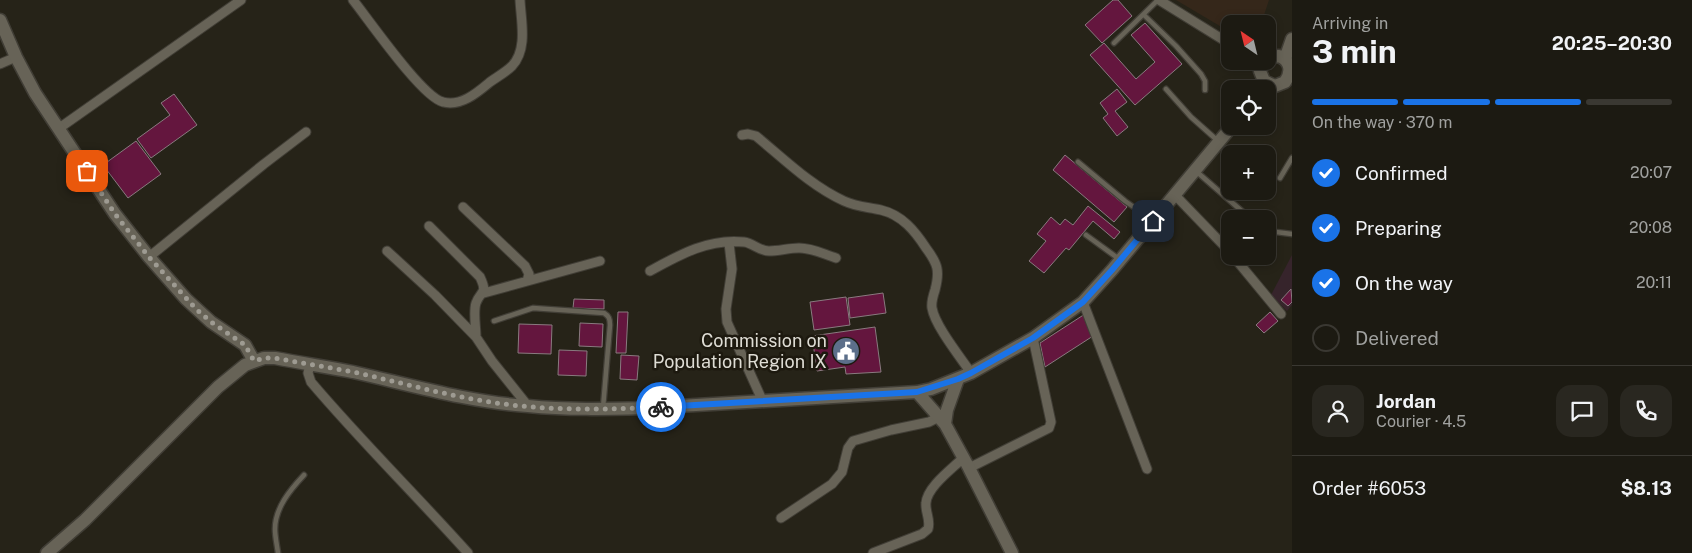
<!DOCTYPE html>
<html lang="en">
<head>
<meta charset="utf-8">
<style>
  :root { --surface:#1c1a12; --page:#292720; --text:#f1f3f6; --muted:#a0a19f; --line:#3a3832; --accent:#1a73e8 }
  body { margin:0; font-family:"Public Sans",sans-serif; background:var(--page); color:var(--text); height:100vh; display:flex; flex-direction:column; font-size:19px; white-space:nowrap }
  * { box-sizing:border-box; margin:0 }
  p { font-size:16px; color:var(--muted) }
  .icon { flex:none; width:28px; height:28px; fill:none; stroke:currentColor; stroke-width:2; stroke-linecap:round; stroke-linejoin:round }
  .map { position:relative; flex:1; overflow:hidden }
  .details { display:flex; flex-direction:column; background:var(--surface); width:400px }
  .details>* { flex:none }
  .needle { width:32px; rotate:325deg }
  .tools { position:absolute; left:1221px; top:15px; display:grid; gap:10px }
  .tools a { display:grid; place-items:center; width:55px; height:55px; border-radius:10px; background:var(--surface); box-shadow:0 2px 8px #0003,0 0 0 1px var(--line); font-size:25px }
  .pin { position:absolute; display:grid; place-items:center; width:42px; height:42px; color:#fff; margin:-21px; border-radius:10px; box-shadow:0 2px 8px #0006 }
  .courier { position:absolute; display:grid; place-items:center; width:50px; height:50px; margin:-25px; border:4px solid #1a73e8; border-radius:50%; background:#fff; color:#222; box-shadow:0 1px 6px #0007 }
  .overview em { font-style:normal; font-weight:700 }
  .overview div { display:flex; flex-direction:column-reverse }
  .overview { display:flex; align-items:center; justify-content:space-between; height:85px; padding:0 20px }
  h1 { font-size:32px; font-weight:700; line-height:38px }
  .bar { display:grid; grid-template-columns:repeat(4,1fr); gap:8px 5px; align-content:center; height:60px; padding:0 20px }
  .bar i { height:6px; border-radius:4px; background:var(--line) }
  .bar .selected { background:var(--accent) }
  .bar p { grid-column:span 4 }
  .line { display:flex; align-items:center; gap:12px; padding:0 20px; border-top:1px solid var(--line) }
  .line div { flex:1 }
  .round { display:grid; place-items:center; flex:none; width:52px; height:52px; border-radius:15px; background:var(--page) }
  ol { padding:0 20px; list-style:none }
  li { display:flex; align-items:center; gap:15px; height:55px }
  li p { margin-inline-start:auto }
  li .icon { padding:5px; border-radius:50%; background:var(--accent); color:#fff; stroke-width:4 }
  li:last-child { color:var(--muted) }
  li i { width:28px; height:28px; border:2px solid var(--line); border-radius:50% }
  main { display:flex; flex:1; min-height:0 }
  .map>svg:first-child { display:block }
</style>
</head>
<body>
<main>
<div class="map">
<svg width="1292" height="553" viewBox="0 0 1292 553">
  <rect width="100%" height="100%" fill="#262318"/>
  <path fill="#35271a" d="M1176,0H1269L1261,24H1230V32Z"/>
  <path fill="#36242b" d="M1292,255V305L1287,311L1271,295Z"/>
  <path fill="#64163e" stroke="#897a7f" d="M1113,0H1118L1132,16L1102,43L1085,25Z
    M1145,23L1182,64L1135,105L1090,55L1104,43L1136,79L1155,62L1131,35Z
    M1117,89L1127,102L1115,111L1128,127L1117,136L1103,118L1108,114L1100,103Z
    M174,94L197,125L151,158L137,139L170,115L161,103Z
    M136,141L161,174L128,198L103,165Z
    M1065,155L1127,207L1114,222L1053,170Z
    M1088,206L1120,232L1114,239L1093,221L1069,250L1066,248L1044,273L1029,261L1046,241L1037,234L1051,217L1060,225L1065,219L1073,225Z
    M1291,289L1292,302L1288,306L1281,300Z
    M883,293L886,313L850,318L848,298Z
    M846,297L850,325L814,330L810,302Z
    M574,299L604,300V309L573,308Z
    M618,312H628L626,353H616Z
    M1270,312L1278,321L1264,333L1256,325Z
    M1085,314L1093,336L1045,367L1040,343Z
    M580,323L603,324L602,347L579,346Z
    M519,324L552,325L551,354L518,353Z
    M875,327L881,372L846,374L845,367L817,371L812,336Z
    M559,350L587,351L586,376L558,375Z
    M621,355L639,356L637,380L620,379Z"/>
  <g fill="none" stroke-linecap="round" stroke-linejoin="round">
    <g stroke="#413e36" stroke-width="7">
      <path id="lane" d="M1144,15L1176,46L1201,74L1205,81V90
        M1114,43L1158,0
        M1166,89L1191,117L1218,141
        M1078,162L1125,201L1152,220
        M1197,172L1251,219
        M1280,178L1292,158
        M1268,229L1276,232L1292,234
        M1086,235L1119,259
        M494,321L533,308L604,313C609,316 610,319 610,325L603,408
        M278,553C277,545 275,537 275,529C275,508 290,490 304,475"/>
    </g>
    <g stroke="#413e36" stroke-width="11">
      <path id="street" d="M353,0C369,20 422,97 443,102C461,107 478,92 490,82C497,77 506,72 512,66C528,49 521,21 520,0
        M1159,0L1230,44
        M0,64L16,57
        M58,129L241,0
        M742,135L748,134L756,136C784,159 811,186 844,201C857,207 868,207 881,210C902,215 915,231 926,248C938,264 940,271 935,290C933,296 931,302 932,308C935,326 961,358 971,373
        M1175,195L1230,252
        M463,207L525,266L529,274L527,281
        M429,226L480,277C488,294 481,290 476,303C473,312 476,327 476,337
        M729,243L732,269L726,309L727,322L763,402
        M387,251L435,295L476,337L492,361L528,406
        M1233,256L1281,314
        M149,257L264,164L306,132
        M650,271C679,255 709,238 744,242C753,243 759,251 769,251C779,251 789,248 799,248C813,248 823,254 836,258
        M484,293L600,261
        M1083,302L1147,469
        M310,365L308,373L311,382C361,441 416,495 468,553
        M969,468L1049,428L1051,422L1033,338
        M781,518L832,484L842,472L848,448L853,441L891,430L929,422L939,417
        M873,553L922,534L928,529C931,520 925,512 926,503C927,487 952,469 963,458"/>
    </g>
    <g stroke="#413e36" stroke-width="15">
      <path id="secondary" d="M0,20L16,57L35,93L115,214L149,257L186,299L211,322L245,345L254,361
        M1285,59L1292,39
        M1264,61L1260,71L1264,81L1275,86L1285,82C1292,72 1291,61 1279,56L1268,58
        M917,392L945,424L969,468L1012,553
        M945,424L947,410L958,379
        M47,553L85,520L218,387L245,365L264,358H275C301,363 327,367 353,372C411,385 468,402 528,406C567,410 606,409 645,408L917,392L931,389L971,373L1033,338L1083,302L1112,270L1232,126"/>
    </g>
    <use href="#lane" stroke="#676357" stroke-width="4.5"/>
    <use href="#street" stroke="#676357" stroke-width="9"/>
    <use href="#secondary" stroke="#676357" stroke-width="12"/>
  </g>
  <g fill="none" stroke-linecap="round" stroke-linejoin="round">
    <path stroke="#9e9b92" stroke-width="5" stroke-dasharray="0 9" d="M87,171L115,214L149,257L196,309L211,322L245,345L254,361L264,358H275C301,363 327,367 353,372C399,382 444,395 490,402C546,411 605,410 661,407"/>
    <path stroke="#1a73e8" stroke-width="6" d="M661,407L917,392L958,379L971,373L1033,338L1083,302L1112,270L1153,221"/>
  </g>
  <defs>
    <g id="civic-disc" transform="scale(1.4375)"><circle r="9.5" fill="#5c6f8a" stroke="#1d190f"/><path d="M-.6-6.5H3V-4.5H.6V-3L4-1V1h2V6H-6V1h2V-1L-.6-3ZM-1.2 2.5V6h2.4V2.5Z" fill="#fff"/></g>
  </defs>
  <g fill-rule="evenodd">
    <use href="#civic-disc" x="846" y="351"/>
  </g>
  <g text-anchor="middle" stroke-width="5" stroke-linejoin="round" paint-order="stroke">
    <g font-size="18" fill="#dedcd4" stroke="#1d190f" text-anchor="end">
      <text x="827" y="347">Commission on<tspan x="827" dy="21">Population Region IX</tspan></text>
    </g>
  </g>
</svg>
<div class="tools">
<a><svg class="needle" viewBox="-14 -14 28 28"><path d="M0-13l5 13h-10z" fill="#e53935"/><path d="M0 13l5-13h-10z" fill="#a0a19f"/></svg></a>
<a><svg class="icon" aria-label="locate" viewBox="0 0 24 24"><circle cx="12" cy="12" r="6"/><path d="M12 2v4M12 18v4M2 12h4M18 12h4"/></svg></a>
<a>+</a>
<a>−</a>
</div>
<div class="pin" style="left:87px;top:171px;background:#ea580c"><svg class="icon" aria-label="bag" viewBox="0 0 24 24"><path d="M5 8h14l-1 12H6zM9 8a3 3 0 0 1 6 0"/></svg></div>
<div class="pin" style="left:1153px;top:221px;background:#1f2937"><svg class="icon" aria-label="home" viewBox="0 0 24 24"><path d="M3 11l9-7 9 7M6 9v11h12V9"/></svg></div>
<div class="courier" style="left:661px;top:407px"><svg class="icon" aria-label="bike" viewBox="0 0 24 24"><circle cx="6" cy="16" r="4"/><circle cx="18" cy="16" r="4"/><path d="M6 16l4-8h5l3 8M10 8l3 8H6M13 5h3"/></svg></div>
</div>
<section class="details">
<div class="overview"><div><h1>3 min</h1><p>Arriving in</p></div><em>20:25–20:30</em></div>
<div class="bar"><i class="selected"></i><i class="selected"></i><i class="selected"></i><i></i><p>On the way · 370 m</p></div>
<ol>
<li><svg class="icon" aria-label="check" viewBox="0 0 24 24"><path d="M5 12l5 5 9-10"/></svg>Confirmed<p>20:07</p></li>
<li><svg class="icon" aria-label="check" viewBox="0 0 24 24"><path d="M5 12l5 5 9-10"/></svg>Preparing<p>20:08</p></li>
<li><svg class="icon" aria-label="check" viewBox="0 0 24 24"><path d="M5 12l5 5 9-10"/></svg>On the way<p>20:11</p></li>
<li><i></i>Delivered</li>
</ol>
<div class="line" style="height:90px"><a class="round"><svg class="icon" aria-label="person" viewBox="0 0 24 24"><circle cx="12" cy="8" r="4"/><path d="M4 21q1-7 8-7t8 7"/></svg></a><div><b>Jordan</b><p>Courier · 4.5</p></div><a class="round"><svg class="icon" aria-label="chat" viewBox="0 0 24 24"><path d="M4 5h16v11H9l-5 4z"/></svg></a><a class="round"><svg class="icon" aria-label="phone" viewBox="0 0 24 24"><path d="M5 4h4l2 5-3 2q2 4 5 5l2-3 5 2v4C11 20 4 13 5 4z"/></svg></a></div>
<div class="line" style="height:65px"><div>Order #6053</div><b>$8.13</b></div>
</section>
</main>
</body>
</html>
